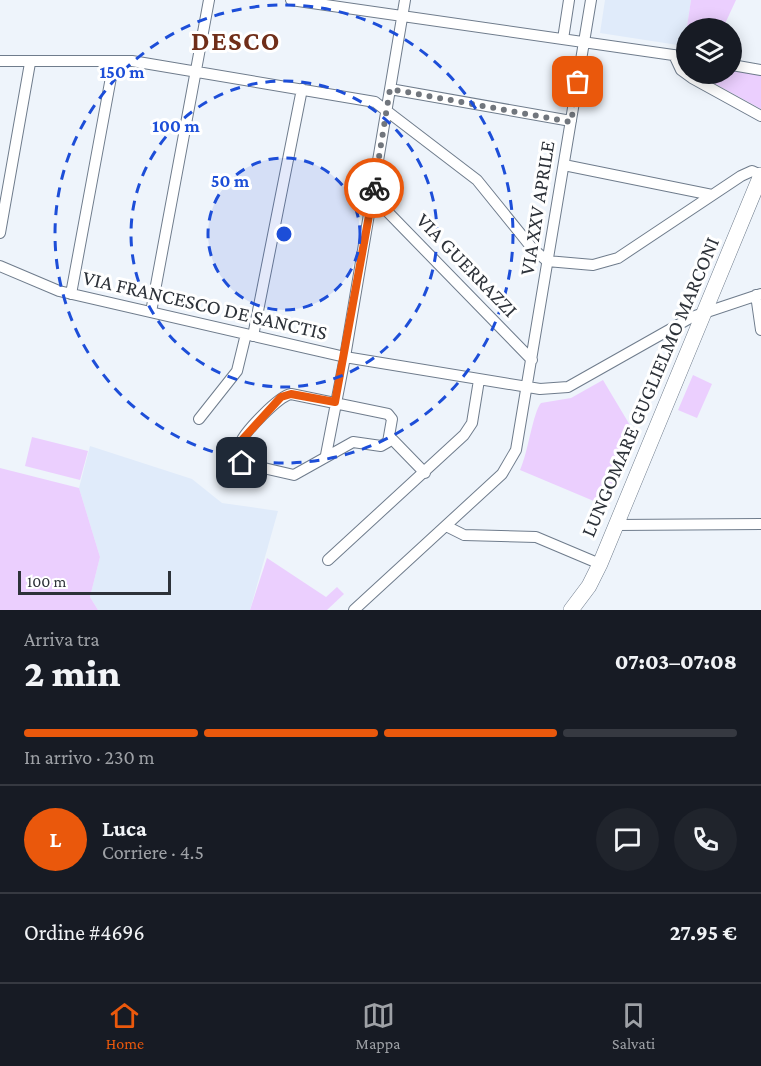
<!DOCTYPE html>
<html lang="it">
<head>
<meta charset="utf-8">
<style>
  :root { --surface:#171b24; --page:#20242c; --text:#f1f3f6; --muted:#9ea1a6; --line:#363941; --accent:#ea580c }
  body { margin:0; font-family:"Crimson Pro",serif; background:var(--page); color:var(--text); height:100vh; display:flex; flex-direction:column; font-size:22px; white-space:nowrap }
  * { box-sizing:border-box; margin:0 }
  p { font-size:20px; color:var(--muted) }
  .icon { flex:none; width:33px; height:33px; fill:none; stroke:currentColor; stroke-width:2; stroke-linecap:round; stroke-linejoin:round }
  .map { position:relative; height:610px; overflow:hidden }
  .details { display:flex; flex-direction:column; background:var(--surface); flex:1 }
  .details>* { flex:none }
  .fabs { position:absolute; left:676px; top:18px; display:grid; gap:12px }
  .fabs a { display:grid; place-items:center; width:66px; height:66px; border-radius:50%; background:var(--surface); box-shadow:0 3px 15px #0003; font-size:30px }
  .scale { position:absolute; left:18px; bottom:15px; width:153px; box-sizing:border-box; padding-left:6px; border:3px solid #2d3239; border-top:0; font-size:16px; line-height:21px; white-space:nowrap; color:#2d3239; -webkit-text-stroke:4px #fff; paint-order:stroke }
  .pin { position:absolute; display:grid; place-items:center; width:51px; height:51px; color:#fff; margin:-26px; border-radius:12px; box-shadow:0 3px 9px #0006 }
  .courier { position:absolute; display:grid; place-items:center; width:60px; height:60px; margin:-30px; border:4px solid #ea580c; border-radius:50%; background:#fff; color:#222; box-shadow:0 2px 8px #0007 }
  .overview em { font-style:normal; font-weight:800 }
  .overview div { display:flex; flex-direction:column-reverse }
  .overview { display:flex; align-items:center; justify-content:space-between; height:102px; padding:0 24px }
  h1 { font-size:39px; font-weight:800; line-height:45px }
  .bar { display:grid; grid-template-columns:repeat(4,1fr); gap:9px 6px; align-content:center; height:72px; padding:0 24px }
  .bar i { height:8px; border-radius:4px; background:var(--line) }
  .bar .on { background:var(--accent) }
  .bar p { grid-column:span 4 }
  .line { display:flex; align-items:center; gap:15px; padding:0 24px; border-top:2px solid var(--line) }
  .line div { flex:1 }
  .round { display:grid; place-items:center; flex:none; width:63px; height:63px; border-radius:32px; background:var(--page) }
  .menu { display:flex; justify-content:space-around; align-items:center; height:84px; border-top:2px solid var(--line); background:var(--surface); font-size:16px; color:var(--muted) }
  .menu a { display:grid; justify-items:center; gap:3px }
  .menu .on { color:var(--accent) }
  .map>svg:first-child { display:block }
</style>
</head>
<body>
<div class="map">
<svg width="761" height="610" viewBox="0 0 761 610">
  <rect width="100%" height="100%" fill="#eef4fb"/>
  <path fill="#e0ebfa" d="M605,0H691L684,46L600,33Z
    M90,446L192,479L222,503L278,511L250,610H98L90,597L100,557L79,488Z"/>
  <path fill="#ebcffe" d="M691,0H736L723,28H687V46H684Z
    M732,70L761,75V109L697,74H732Z
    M693,375L712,384L697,418L678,410Z
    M603,380L637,437L608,507L520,470C528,453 533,412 541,403L571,398Z
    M32,437L88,451L80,480L25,466Z
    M0,468L79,488L100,557L90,597L98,610H0Z
    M267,558L326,597L337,587L344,594L327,610H250Z"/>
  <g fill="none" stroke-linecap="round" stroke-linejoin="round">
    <g stroke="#6f7c8c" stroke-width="12">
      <path id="street" d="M291,0L687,57
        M563,39L569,0
        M674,55L681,70L692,78L761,116
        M0,61H132L375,102L477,180L532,248L547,261L593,265L618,258L741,176L752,171L761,175
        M732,65L761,70
        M390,89L571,121
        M564,165L712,195
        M372,201L379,203L532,360
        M0,233L30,63
        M0,266L59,291L345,357L540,389L568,387L692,317L761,294
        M71,294L114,61
        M756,295L761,330
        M151,312L209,0
        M253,336L302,89
        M291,394L388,414L392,419L388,442L381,446L353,442L294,475L242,463C238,457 237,451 240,444C244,432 279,396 291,394Z
        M199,419L237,371L246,334
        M389,436L425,473
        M326,455L345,357L405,0
        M616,525L761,524
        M446,526L464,535L536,537L600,564
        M328,560L464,435L472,423L479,380
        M354,610L502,474L516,450L591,0"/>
    </g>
    <g stroke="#6f7c8c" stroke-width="16">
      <path id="secondary" d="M571,610L589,586L600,564L761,175"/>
    </g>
    <use href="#street" stroke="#fff" stroke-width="10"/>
    <use href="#secondary" stroke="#fff" stroke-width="15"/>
  </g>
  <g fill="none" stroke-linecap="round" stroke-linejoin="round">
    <path stroke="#71767d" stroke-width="6" stroke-dasharray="0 10.8" d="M374,188L390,89L571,122L578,82"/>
    <path stroke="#ea580c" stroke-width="8" d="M242,463L238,452L242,440L281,397L291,394L335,402L374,188"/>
  </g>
  <circle cx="284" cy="234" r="76" fill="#1d4ed8" fill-opacity=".12"/>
  <g fill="none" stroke="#1d4ed8" stroke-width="3" stroke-dasharray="10 8">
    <circle cx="284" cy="234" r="76"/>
    <circle cx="284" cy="234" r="153"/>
    <circle cx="284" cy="234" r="229"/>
  </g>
  <g text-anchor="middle" stroke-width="6" stroke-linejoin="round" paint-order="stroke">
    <g font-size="21" fill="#2d3239" stroke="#fff">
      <text transform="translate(537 208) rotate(-81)" y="7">VIA XXV APRILE</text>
      <text transform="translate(467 265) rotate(46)" y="7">VIA GUERRAZZI</text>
      <text transform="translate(205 305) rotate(13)" y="7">VIA FRANCESCO DE SANCTIS</text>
      <text transform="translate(650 387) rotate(-67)" y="7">LUNGOMARE GUGLIELMO MARCONI</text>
    </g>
    <g font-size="27" font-weight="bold" letter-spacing="1.5" fill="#702e19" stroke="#fff">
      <text x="236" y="50">DESCO</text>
    </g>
  </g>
  <circle cx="284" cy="234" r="9" fill="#1d4ed8" stroke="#fff" stroke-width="3"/>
  <g font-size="18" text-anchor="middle" font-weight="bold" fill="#1d4ed8" stroke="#fff" stroke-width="6" stroke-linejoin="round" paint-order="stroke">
    <text x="122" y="78">150 m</text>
    <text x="176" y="132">100 m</text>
    <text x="230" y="187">50 m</text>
  </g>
</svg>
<div class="fabs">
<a><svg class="icon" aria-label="layers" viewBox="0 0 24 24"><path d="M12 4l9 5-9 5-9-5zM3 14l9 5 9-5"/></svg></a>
</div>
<div class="scale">100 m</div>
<div class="pin" style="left:578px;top:82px;background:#ea580c"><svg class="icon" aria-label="bag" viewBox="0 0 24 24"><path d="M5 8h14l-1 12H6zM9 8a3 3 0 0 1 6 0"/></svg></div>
<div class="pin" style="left:242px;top:463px;background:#1f2937"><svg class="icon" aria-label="home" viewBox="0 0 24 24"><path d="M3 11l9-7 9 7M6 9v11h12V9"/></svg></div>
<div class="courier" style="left:374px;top:188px"><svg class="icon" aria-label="bike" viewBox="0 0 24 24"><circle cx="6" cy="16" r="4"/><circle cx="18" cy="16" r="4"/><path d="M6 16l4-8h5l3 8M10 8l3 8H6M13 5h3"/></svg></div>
</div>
<section class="details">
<div class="overview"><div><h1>2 min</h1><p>Arriva tra</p></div><em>07:03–07:08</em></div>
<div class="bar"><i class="on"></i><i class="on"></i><i class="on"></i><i></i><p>In arrivo · 230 m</p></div>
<div class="line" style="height:108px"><b class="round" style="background:var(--accent);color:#fff">L</b><div><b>Luca</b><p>Corriere · 4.5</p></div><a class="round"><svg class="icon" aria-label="chat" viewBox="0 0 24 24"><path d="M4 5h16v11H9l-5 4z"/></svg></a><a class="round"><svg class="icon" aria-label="phone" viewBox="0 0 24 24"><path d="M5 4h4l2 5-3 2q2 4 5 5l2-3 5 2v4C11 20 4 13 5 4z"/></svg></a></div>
<div class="line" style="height:78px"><div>Ordine #4696</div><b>27.95 €</b></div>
</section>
<nav class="menu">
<a class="on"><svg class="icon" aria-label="home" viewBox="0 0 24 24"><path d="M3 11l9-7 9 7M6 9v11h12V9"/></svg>Home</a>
<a><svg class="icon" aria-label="map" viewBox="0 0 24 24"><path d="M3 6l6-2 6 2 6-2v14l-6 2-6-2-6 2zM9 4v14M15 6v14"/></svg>Mappa</a>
<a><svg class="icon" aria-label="saved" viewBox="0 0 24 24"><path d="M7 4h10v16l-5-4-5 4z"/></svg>Salvati</a>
</nav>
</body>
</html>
